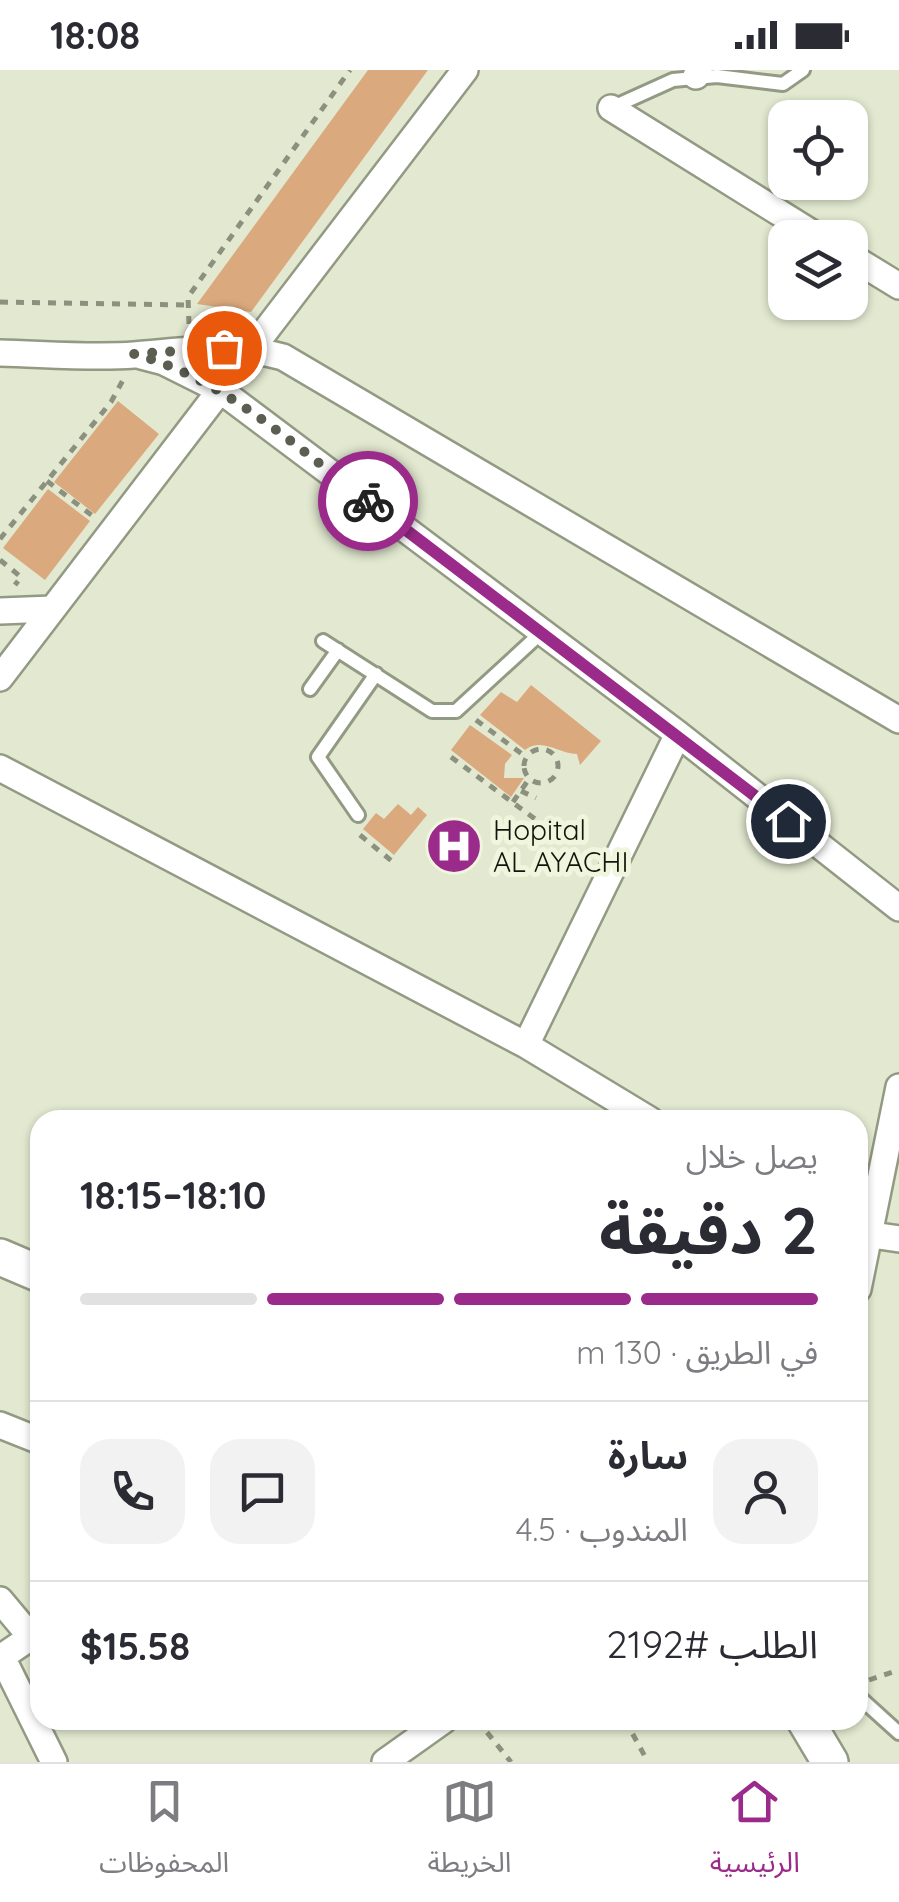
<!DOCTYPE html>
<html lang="ar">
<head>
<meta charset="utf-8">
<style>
  :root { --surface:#fff; --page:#f2f2f3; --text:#2b2b33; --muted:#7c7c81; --line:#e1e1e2; --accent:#9b2b8a }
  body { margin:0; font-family:Quicksand,"Noto Sans Arabic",sans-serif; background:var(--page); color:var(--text); direction:rtl; height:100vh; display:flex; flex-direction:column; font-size:38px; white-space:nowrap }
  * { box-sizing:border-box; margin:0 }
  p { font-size:32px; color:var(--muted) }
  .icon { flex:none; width:55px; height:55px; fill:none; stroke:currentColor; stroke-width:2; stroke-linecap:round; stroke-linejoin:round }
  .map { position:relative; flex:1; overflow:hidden; direction:ltr }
  .drawer { position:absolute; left:30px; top:1040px; width:838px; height:620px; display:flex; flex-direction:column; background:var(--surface); border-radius:30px; box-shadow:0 2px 8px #0004; direction:rtl }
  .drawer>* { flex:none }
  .tools { position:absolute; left:768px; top:30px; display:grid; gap:20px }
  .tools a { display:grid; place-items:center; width:100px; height:100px; border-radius:20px; background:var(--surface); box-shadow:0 2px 8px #0004; font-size:50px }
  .pin { position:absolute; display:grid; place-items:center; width:85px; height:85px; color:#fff; margin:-42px; border:5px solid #fff; border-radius:50%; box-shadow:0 2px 10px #0007 }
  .courier { position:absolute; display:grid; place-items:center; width:100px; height:100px; margin:-50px; border:8px solid #9b2b8a; border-radius:50%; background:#fff; color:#222; box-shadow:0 2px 12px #0007 }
  .head em { font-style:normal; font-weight:700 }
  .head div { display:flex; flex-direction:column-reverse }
  .head { display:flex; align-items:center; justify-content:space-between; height:170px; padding:0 50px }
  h1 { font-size:65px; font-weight:700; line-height:75px }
  .bar { display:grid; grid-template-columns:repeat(4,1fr); gap:15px 10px; align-content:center; height:120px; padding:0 50px }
  .bar i { height:12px; border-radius:8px; background:var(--line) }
  .bar .active { background:var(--accent) }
  .bar p { grid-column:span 4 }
  .line { display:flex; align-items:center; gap:25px; padding:0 50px; border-top:2px solid var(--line) }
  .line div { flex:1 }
  .round { display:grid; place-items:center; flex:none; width:105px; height:105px; border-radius:30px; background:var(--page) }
  .status { display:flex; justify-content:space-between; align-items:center; height:70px; padding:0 50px; background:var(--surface); direction:ltr }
  .status svg { height:28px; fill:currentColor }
  .tab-bar { display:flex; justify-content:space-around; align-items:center; height:140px; border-top:2px solid var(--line); background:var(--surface); font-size:28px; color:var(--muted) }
  .tab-bar a { display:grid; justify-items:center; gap:5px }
  .tab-bar .active { color:var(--accent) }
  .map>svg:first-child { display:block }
</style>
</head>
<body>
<div class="status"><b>18:08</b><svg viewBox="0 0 49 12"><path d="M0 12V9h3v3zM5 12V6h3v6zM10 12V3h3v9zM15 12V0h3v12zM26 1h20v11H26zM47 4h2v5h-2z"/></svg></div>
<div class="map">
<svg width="899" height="1692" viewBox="0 0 899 1692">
  <rect width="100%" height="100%" fill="#e2e9d0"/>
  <path fill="#dba97e" d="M368,0H428L251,242L197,234Z
    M118,331L159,364L95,444L54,412Z
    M48,419L90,451L45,510L3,478Z
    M531,615L601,671L580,695L577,684C558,684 543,667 525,680L480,645L501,622L517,632Z
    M470,655L512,685L505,694L504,708H524L511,727L451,680Z
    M398,734L411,745L418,737L427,745L394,785L363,759L376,743L384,749Z"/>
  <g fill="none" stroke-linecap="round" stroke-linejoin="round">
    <g stroke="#939a83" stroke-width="18">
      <path id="lane" d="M611,38L673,10L717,6L783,14L803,0
        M323,571L432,641H456L542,562
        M310,619L338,580
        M358,745L318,687L376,604
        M858,1626L899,1663"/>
    </g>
    <g stroke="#939a83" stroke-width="30">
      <path id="street" d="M696,6L699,0
        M611,38L820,168
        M850,186L899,216
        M0,283C44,284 90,288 134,285C186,281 232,273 283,287L899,650
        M141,286L164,292L220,320L678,664L899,838
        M0,541L52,539
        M0,608L465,0
        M0,698L526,975L650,1050
        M526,975L678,664
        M858,1163L899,1169
        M858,1219L899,1017
        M0,1355L40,1371
        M0,1530L31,1567
        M2,1587L54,1692
        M0,1588L40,1561
        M385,1692L444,1650"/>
    </g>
    <g stroke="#939a83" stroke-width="40">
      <path id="secondary" d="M0,1187L40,1204
        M805,1650L830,1692"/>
    </g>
    <path stroke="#8c917f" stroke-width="5" stroke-dasharray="8 8" stroke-linecap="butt" d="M0,232L185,235
      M189,254L188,227L350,0
      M47,411L94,447
      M0,469L111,332L123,310
      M0,490L21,507L15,515
      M476,650L526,687
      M524 696a17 17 0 1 1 34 0a17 17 0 1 1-34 0Z
      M451,687L565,771
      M521,721L536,728
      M513,732L529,709
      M360,765L393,792
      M869,1610L899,1600
      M268,1650L272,1655
      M477,1650L511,1692
      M625,1650L648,1692"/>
    <use href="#lane" stroke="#fff" stroke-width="12"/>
    <use href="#street" stroke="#fff" stroke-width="25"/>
    <use href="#secondary" stroke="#fff" stroke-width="35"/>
  </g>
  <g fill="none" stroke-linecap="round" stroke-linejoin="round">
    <path stroke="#5b5f51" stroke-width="10" stroke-dasharray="0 18" d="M224,278L134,284C224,308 295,377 368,431"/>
    <path stroke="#9b2b8a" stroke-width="12" d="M368,431L788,751"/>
  </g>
  <defs>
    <g id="hospital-disc" transform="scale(2.875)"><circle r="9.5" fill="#9b2b8a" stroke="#eff6dd"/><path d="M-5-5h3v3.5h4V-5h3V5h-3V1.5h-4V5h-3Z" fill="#fff"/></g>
  </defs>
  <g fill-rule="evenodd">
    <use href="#hospital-disc" x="454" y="776"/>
  </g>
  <g text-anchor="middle" stroke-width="10" stroke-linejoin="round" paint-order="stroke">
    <g font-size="28" fill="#13150c" stroke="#eff6dd" text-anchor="start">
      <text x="493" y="770">Hopital<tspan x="493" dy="32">AL AYACHI</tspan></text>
    </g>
  </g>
</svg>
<div class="tools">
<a><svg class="icon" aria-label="locate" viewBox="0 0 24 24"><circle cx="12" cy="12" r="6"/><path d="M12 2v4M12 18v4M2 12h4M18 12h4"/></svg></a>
<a><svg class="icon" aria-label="layers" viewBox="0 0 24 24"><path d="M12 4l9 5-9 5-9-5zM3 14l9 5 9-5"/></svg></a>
</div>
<div class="pin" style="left:224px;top:278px;background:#ea580c"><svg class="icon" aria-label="bag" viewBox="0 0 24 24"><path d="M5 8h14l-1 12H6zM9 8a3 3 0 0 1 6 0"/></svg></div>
<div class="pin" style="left:788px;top:751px;background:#1f2937"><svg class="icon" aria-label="home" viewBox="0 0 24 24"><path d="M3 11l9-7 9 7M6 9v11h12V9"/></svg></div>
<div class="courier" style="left:368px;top:431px"><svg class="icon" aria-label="bike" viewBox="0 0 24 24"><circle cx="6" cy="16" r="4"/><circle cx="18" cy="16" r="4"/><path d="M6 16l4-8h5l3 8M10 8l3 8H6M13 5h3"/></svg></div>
<section class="drawer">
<div class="head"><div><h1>2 دقيقة</h1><p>يصل خلال</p></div><em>18:10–18:15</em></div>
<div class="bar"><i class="active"></i><i class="active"></i><i class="active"></i><i></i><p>في الطريق · 130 m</p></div>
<div class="line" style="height:180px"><a class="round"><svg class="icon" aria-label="person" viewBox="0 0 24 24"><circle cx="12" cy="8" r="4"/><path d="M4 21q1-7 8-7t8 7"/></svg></a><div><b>سارة</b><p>المندوب · 4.5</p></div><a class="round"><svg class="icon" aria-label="chat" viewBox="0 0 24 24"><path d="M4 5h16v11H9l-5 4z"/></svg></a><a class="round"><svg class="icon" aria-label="phone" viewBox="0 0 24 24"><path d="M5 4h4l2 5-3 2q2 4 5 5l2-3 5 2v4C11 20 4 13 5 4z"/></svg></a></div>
<div class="line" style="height:130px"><div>الطلب #2192</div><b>$15.58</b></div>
</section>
</div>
<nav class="tab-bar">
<a class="active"><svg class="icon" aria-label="home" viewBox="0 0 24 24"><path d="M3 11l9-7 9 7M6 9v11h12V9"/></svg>الرئيسية</a>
<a><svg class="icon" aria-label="map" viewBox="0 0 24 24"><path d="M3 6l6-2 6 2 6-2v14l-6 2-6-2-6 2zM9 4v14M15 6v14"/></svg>الخريطة</a>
<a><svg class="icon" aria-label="saved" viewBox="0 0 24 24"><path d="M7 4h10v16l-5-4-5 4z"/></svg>المحفوظات</a>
</nav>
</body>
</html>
